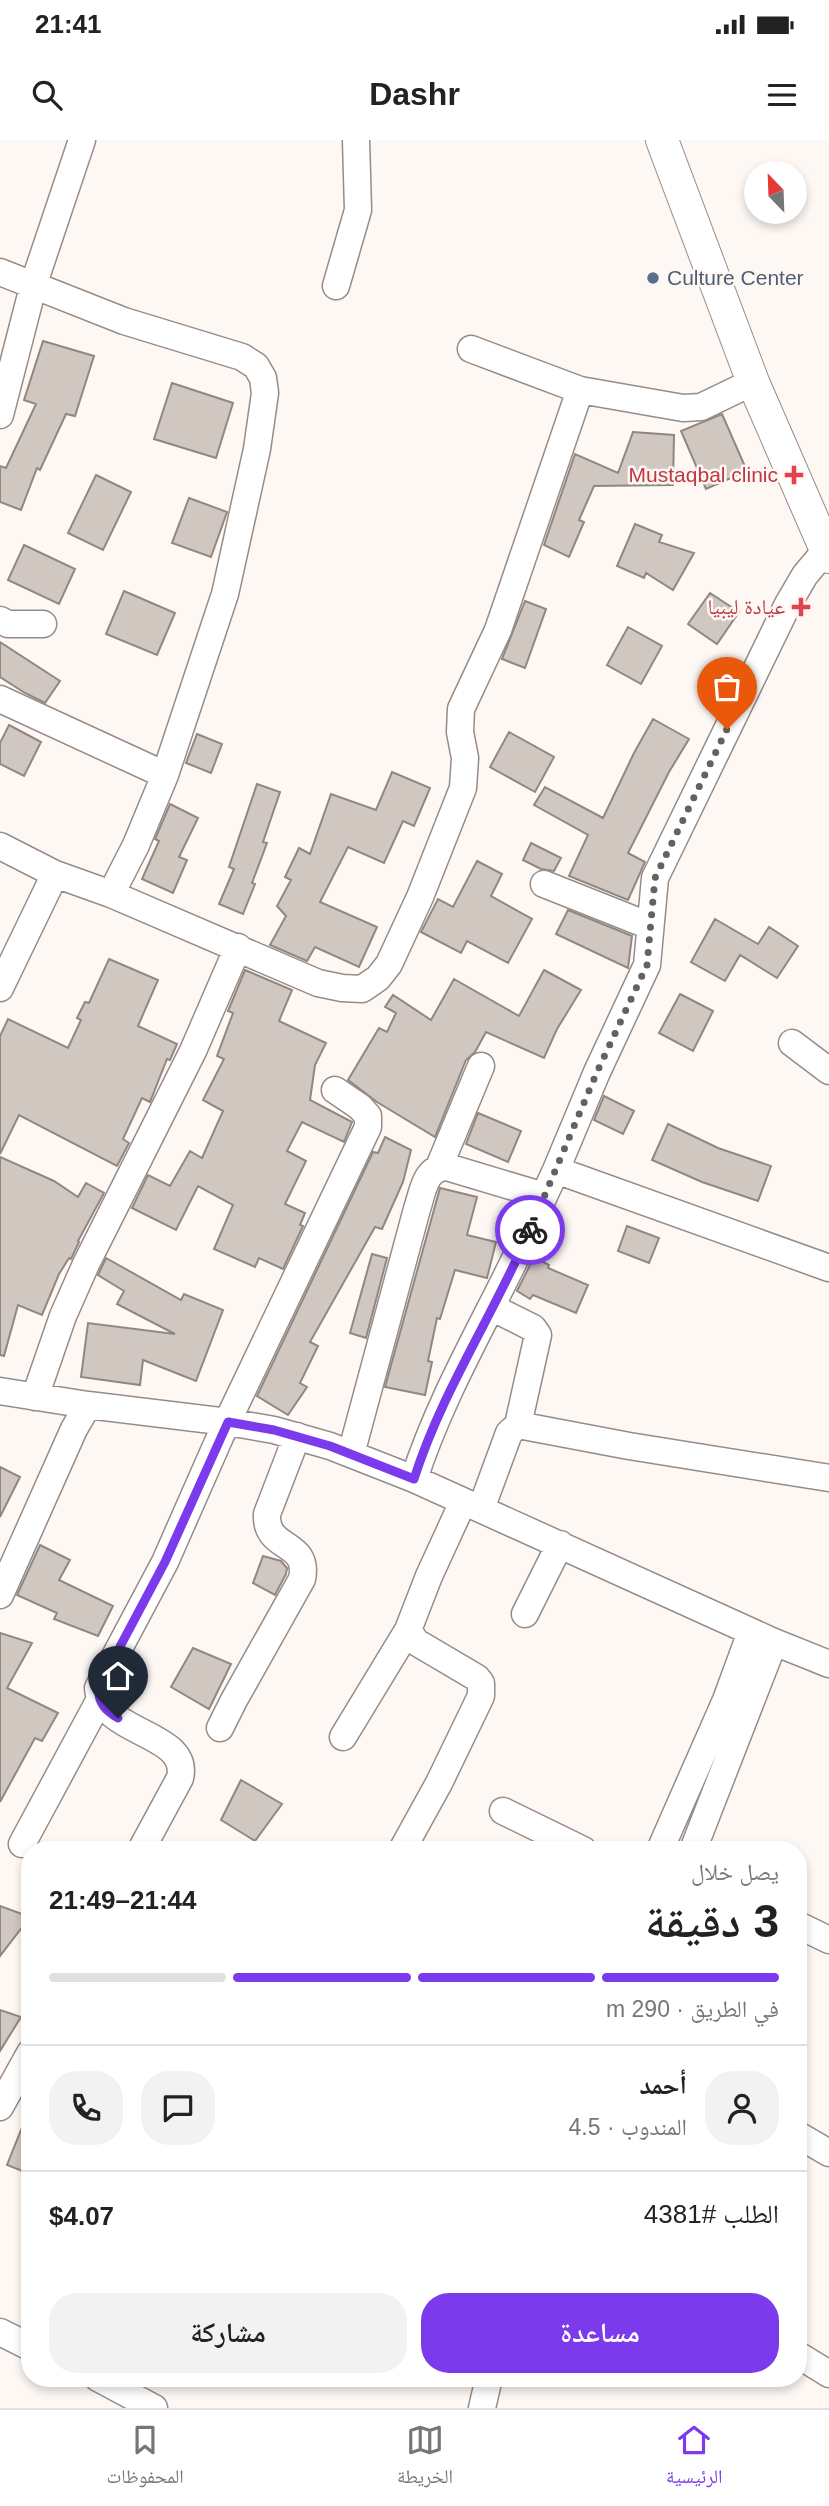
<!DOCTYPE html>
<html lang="ar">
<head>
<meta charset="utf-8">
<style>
  :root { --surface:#fff; --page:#f2f2f2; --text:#222; --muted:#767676; --line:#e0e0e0; --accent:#7c3aed }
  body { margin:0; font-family:Arial,"Noto Naskh Arabic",sans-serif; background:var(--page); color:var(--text); direction:rtl; height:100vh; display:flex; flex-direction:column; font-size:26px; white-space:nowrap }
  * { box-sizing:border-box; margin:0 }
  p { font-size:23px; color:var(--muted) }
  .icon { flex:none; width:38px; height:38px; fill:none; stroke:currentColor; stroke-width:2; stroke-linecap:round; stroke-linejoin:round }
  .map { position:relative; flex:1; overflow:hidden; direction:ltr }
  .drawer { position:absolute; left:21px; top:1701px; width:786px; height:546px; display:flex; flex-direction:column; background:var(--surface); border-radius:28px; box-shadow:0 4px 10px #0003; direction:rtl }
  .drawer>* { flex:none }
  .needle { width:46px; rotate:337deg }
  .tools { position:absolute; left:744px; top:21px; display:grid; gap:14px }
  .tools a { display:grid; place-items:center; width:63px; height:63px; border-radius:50%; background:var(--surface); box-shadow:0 4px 10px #0003; font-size:35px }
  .pin { position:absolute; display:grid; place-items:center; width:60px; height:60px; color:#fff; margin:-72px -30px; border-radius:50% 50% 50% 0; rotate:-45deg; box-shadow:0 0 7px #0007 }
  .pin .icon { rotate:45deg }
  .courier { position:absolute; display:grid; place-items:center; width:70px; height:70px; margin:-35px; border:5px solid #7c3aed; border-radius:50%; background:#fff; color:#222; box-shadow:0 2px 9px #0007 }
  .head em { font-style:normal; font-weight:600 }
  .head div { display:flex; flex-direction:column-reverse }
  .head { display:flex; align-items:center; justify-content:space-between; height:119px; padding:0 28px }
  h1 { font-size:46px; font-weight:600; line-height:52px }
  .bar { display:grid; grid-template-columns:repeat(4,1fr); gap:10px 7px; align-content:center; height:84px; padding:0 28px }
  .bar i { height:9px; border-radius:5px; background:var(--line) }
  .bar .on { background:var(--accent) }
  .bar p { grid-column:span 4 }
  .line { display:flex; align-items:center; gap:18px; padding:0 28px; border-top:2px solid var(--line) }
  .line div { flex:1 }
  .round { display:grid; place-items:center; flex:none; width:74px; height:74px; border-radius:28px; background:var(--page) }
  .cta { display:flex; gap:14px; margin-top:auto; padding:14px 28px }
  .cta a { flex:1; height:80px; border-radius:28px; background:var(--accent); color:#fff; font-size:28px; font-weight:600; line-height:80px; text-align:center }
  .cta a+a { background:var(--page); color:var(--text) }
  .status { display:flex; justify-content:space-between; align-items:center; height:49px; padding:0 35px; background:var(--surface); direction:ltr }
  .status svg { height:19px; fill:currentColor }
  header { display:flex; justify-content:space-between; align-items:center; height:91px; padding:0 28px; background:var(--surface); font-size:32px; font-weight:600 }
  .tab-bar { display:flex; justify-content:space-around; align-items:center; height:98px; border-top:2px solid var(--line); background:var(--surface); font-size:19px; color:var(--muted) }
  .tab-bar a { display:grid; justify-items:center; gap:4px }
  .tab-bar .on { color:var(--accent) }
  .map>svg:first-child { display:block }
</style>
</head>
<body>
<div class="status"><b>21:41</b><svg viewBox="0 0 49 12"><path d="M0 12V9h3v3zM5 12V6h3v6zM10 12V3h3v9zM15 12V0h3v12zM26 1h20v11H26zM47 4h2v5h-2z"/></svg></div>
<header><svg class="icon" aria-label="menu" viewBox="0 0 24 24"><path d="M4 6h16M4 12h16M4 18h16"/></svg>Dashr<svg class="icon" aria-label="search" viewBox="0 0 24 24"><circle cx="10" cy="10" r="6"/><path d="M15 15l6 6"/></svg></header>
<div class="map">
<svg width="829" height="2268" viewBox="0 0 829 2268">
  <rect width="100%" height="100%" fill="#fef8f4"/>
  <path fill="#d1c7c1" stroke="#918782" stroke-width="2" d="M43,201L94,216L75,276L66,274L40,330L37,328L21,370L0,362V326L6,328L36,264L24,260Z
    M172,243L233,263L216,318L154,299Z
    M722,274L747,331L706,349L681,291Z
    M633,292L674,295L673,345L594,346L579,380L584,382L569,417L544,405L575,314L618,333Z
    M96,335L131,352L103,410L68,393Z
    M189,358L227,372L211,417L172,403Z
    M635,384L662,395L659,402L694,413L673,450L646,433L644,438L617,426Z
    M24,405L75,429L59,464L8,440Z
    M124,451L175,473L157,515L106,494Z
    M710,453L739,472L717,504L688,484Z
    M525,461L546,469L525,528L502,519Z
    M628,487L662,506L641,544L607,525Z
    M0,502L60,541L45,563L25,553L0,537Z
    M653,579L689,599L669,632L628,713L645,722L628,760L569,736L588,695L534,665L545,647L603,678L634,613Z
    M9,585L41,602L24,636L0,624V603Z
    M509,592L554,617L535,652L490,627Z
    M197,594L222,604L211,633L186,623Z
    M392,632L430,648L414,686L403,681L384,723L348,707L320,762L377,787L359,827L315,807L307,821L270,805L286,776L277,766L291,740L285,737L299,708L310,714L331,654L376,670Z
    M257,644L280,652L263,702L267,703L252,743L255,744L243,774L219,764L234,729L229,727Z
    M170,664L198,678L179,717L187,720L173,753L142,739L159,701L155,699Z
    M531,703L561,718L554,731L541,729L523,720Z
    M477,721L502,734L491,756L532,779L508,823L467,801L461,813L421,792L438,759L453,767Z
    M568,770L632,796L628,828L556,794Z
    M715,779L758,804L769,787L798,806L777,838L740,815L725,841L691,822Z
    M109,819L158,840L138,886L177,904L170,920L167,919L150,962L142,958L123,999L129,1003L117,1026L19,975L0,1014V896L8,879L68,908L81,880L77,878L85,862L89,863Z
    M245,830L292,850L279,881L326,903L315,925L310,960L352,982L344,1002L302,982L287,1011L306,1021L285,1064L305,1073L300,1085L303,1086L283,1129L259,1118L255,1127L214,1109L233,1065L198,1046L176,1090L132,1068L148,1035L170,1046L190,1011L202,1018L223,971L203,960L224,919L217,916L233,873L228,871Z
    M544,830L581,850L557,889L544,918L486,892L475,912L466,920L435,997L377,962L348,940L379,888L387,892L396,873L385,867L393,855L431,880L454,839L519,876Z
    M680,854L713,871L693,911L659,893Z
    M604,956L634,971L623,994L594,980Z
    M478,973L521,991L508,1022L466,1004Z
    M668,984L718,1008L771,1026L758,1061L702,1042L652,1020Z
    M385,997L411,1010L403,1042L382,1089L375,1087L310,1202L318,1206L300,1243L307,1247L288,1275L257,1256L373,1012L378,1013Z
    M0,1017L54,1041L78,1057L86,1043L104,1053L78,1101L79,1102L71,1119L69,1118L59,1134L42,1175L18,1165L4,1216L0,1215Z
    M440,1048L477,1057L467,1095L496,1102L487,1138L455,1130L440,1179L437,1178L428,1221L432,1222L425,1255L385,1247Z
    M627,1086L659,1098L649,1123L618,1111Z
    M372,1114L387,1118L366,1198L350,1193Z
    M534,1117L549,1125L548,1128L588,1145L576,1173L533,1155L530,1159L517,1151Z
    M106,1118L181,1160L184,1154L223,1170L196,1241L143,1220L140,1245L81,1237L88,1183L175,1194L117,1164L124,1151L98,1135Z
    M0,1327L20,1337L0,1377Z
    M40,1405L70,1420L59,1440L113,1466L98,1496L54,1479L57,1473L17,1455Z
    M263,1416L281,1421L287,1428L286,1434L275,1455L253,1443Z
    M0,1493L32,1503L7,1548L58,1573L42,1601L35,1598L0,1662Z
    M193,1508L231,1524L209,1569L171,1547Z
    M241,1640L282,1664L255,1701L221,1680Z
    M0,1766L30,1777L0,1816Z
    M0,1870L21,1877L0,1911Z
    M29,1970H30V2034L7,2025Z"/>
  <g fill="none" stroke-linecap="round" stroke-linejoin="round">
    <g stroke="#968c87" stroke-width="29">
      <path id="minor" d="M0,132L124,181L242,217L256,226L263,238L265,253L257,309L225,454L165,635L136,705L111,754
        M336,146L358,70L356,0
        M471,209L580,250L683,268L701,267L753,242
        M0,275L34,143L82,0
        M826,410L805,435L788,464L655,738L647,825L597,932L556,1030L829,1128
        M0,480L8,484H43
        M0,559L165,635
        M0,706L55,734L111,754L318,843L342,848L362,849L378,838L389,824L420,757L463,648L465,618L460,592L461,569L498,490L580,250
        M544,744L650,786
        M0,848L55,734
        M792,903L829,931
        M439,1027L481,926
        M491,1167L533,1188L538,1195L518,1285
        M0,1251L88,1265L228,1282L274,1290L330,1306L414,1339L774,1502L829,1524
        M35,1257L63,1176L86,1124L193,911L238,807
        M351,1314L417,1069C423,1051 425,1027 447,1027L544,1056L556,1030
        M414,1339C446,1240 504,1152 544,1056
        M481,1369L509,1293L518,1285L629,1306L829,1338
        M0,1455L74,1289L88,1265
        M525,1474L560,1404
        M220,1588L234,1560L302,1439C310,1399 265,1412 267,1374L297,1296
        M343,1597L408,1490
        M503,1671L583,1710
        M22,1704L99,1561
        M141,1710L180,1638C191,1592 101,1595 98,1548L165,1422L220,1297L368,987V976L360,967L335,950
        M402,1710L439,1643L481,1556V1543L477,1538L416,1502L408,1490L429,1436L463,1362
        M660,1710L726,1560L751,1492
        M693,1710L774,1502
        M798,1785L829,1800
        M0,1967L30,1913
        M798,1995L829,2013
        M0,2192L30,2207
        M798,2215L829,2234
        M98,2238L154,2268
        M482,2268L489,2238"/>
    </g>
    <g stroke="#968c87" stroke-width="34">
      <path id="major" d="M662,0L753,242L829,417"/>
    </g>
    <use href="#minor" stroke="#fff" stroke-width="26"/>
    <use href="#major" stroke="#fff" stroke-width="32"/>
  </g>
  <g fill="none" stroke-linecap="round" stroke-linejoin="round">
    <path stroke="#66615e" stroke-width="7" stroke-dasharray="0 12.6" d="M530,1090L597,932L647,825L655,738L727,589"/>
    <path stroke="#7c3aed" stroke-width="9" d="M118,1578C105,1570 99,1564 98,1548L165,1422L228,1282L274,1290L330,1306L414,1339C442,1251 494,1174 530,1090"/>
  </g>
  <circle fill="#5c6f8a" stroke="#fef8f4" stroke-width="2.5" cx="653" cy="138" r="7"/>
  <g fill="#e0444e" stroke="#fef8f4" stroke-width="2.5">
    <path d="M790.5 324.5h7v7h7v7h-7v7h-7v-7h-7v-7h7z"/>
    <path d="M797.5 456.5h7v7h7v7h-7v7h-7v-7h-7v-7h7z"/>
  </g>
  <g text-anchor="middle" stroke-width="5" stroke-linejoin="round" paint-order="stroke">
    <g font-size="21" fill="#4e5e75" stroke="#fef8f4" text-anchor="start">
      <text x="667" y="145">Culture Center</text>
    </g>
    <g font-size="21" fill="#be3a42" stroke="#fef8f4" text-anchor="end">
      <text x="778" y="342">Mustaqbal clinic</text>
      <text x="785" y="474">عيادة ليبيا</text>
    </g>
  </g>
</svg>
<div class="tools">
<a><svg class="needle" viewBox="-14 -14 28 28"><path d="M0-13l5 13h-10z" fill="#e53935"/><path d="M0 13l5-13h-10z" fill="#767676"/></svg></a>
</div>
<div class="pin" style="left:727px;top:589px;background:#ea580c"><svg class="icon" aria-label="bag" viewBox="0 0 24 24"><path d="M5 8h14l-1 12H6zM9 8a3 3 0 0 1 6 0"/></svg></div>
<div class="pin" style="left:118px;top:1578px;background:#1f2937"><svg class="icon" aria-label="home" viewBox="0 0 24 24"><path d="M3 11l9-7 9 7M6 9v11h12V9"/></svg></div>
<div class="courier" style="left:530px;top:1090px"><svg class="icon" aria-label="bike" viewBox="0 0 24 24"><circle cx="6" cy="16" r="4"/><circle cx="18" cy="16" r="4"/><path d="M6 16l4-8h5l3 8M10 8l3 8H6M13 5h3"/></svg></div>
<section class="drawer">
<div class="head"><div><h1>3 دقيقة</h1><p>يصل خلال</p></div><em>21:44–21:49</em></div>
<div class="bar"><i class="on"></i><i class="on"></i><i class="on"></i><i></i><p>في الطريق · 290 m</p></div>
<div class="line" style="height:126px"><a class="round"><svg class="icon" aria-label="person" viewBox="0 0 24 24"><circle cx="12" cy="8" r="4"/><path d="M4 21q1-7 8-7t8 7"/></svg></a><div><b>أحمد</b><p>المندوب · 4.5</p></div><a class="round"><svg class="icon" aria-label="chat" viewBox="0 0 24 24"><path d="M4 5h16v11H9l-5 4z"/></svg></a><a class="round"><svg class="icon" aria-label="phone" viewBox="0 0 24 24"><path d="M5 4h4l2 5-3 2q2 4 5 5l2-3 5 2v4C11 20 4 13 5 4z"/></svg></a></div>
<div class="line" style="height:91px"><div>الطلب #4381</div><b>$4.07</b></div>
<div class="cta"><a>مساعدة</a><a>مشاركة</a></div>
</section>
</div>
<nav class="tab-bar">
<a class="on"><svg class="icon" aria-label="home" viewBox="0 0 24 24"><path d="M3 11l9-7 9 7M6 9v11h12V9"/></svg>الرئيسية</a>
<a><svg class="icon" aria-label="map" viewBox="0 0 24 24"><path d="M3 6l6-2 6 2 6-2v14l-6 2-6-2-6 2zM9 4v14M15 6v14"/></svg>الخريطة</a>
<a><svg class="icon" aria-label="saved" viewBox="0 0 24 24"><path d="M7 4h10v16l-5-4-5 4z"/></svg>المحفوظات</a>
</nav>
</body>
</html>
